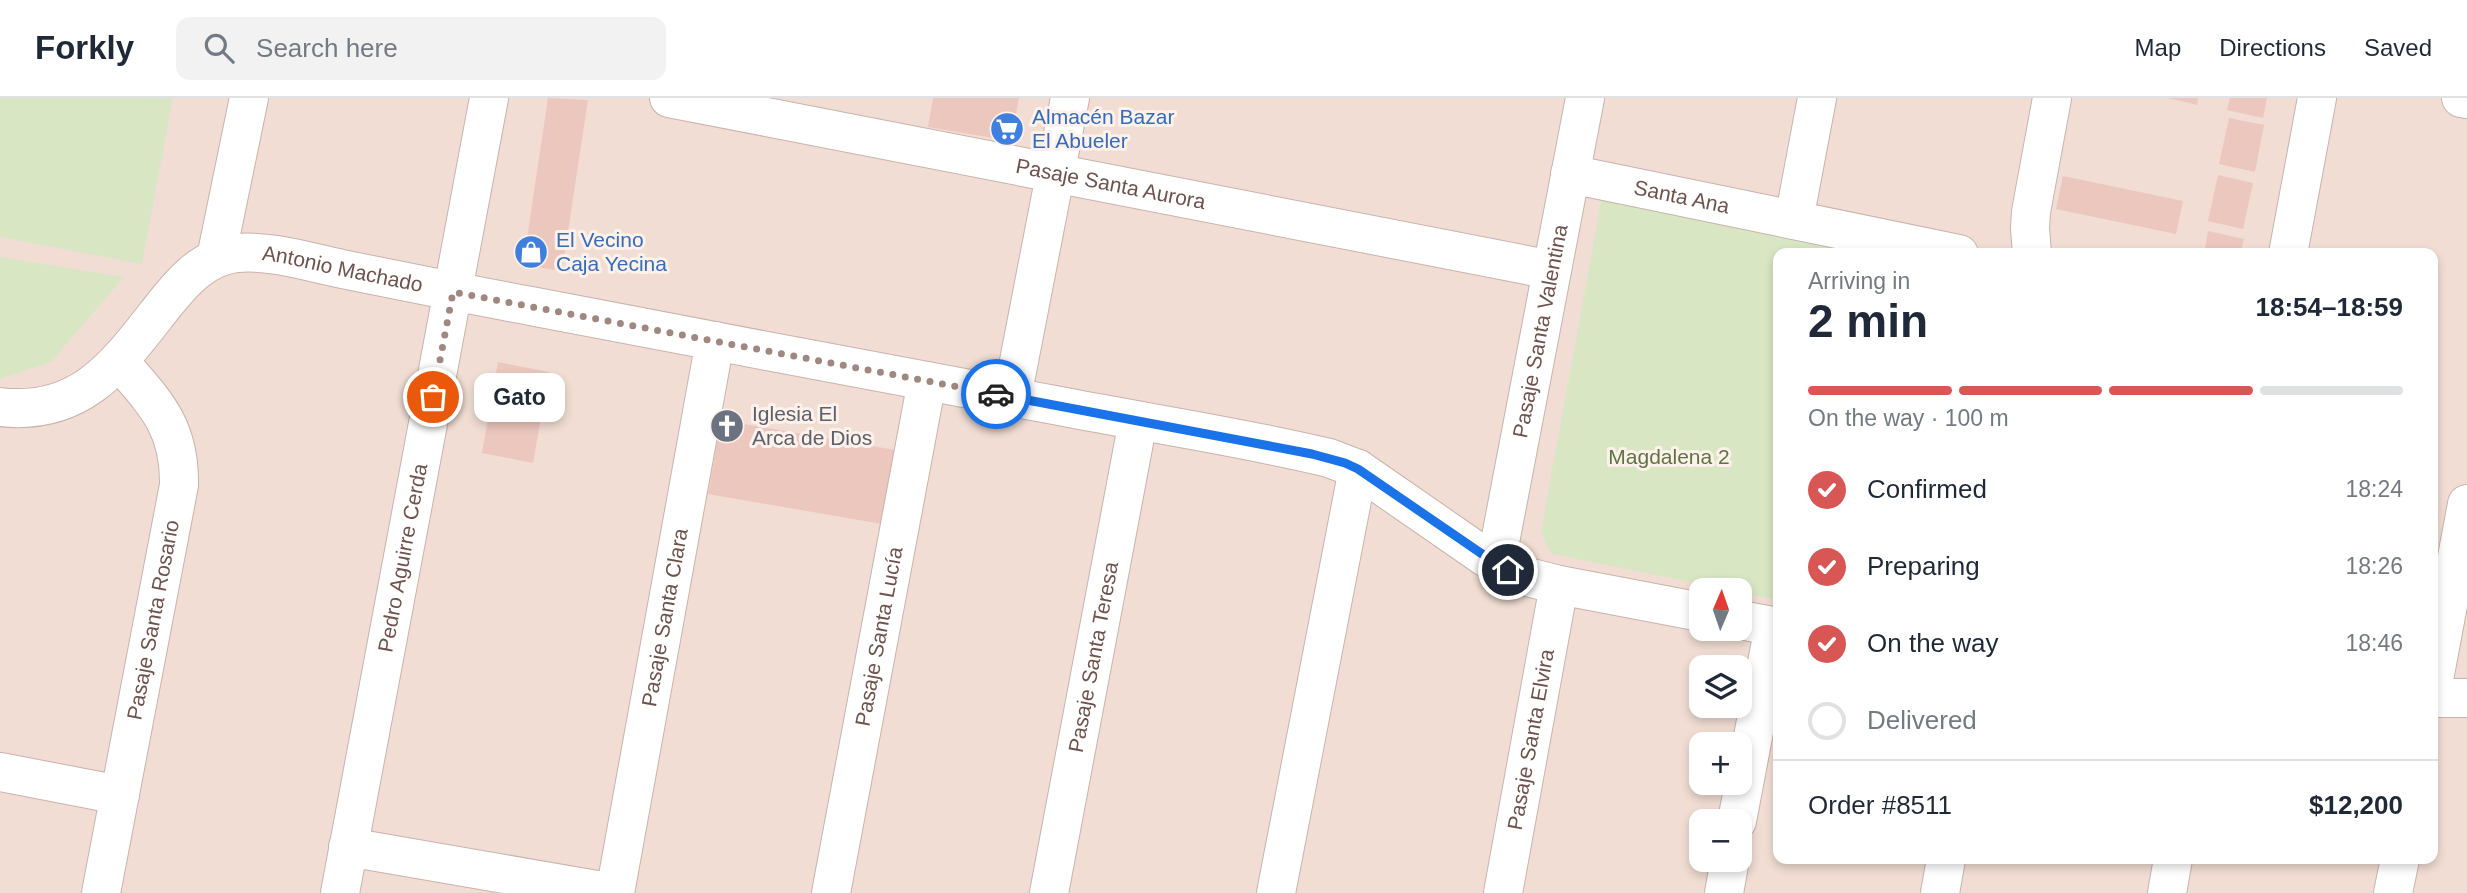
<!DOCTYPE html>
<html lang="en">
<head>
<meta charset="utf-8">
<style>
  :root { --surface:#fff; --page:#f2f2f3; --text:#1f2937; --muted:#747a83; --line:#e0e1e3; --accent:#d85754 }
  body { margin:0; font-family:Helvetica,sans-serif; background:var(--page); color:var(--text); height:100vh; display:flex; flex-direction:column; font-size:26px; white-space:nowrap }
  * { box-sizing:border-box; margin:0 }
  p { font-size:23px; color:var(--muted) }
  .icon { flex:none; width:38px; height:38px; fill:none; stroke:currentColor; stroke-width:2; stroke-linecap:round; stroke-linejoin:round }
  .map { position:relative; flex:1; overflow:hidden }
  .side { position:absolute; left:1773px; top:150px; width:665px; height:616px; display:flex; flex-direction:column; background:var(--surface); border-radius:14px; box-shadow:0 4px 10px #0003 }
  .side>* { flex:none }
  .needle { width:46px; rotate:2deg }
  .controls { position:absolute; left:1689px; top:480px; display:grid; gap:14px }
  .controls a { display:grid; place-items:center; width:63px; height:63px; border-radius:14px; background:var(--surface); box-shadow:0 4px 10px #0003; font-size:35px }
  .pin { position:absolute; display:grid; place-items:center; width:60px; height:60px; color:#fff; margin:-30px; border:4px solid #fff; border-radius:50%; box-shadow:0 2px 7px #0007 }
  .courier { position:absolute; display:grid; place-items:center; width:70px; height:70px; margin:-35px; border:5px solid #1a73e8; border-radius:50%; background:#fff; color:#222; box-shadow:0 2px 9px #0007 }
  .bubble { position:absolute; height:49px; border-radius:14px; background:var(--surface); box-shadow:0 4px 10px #0003; font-size:23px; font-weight:600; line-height:49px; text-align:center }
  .headline em { font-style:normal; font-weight:600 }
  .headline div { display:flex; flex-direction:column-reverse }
  .headline { display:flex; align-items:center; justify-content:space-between; height:119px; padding:0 35px }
  h1 { font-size:46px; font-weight:600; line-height:52px }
  .bar { display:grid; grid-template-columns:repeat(4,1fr); gap:10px 7px; align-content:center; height:84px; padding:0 35px }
  .bar i { height:9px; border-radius:5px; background:var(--line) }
  .bar .selected { background:var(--accent) }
  .bar p { grid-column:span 4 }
  .line { display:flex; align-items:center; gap:18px; padding:0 35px; border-top:2px solid var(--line) }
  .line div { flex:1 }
  ol { padding:0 35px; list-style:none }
  li { display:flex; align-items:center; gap:21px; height:77px }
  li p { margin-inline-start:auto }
  li .icon { padding:7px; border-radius:50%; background:var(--accent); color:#fff; stroke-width:4 }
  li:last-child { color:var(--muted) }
  li i { width:38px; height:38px; border:4px solid var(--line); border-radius:50% }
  header { display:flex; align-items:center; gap:42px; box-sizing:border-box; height:98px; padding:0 35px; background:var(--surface); border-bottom:2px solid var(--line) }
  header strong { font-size:33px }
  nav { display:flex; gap:38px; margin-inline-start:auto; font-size:24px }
  .search { width:490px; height:63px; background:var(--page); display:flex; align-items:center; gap:18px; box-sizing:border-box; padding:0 24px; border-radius:14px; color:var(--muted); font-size:26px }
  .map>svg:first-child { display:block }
</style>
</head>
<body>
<header>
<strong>Forkly</strong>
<div class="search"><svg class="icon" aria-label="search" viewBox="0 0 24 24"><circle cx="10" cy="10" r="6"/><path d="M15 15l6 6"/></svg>Search here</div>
<nav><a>Map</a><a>Directions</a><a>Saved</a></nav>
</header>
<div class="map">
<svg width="2467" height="795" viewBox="0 0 2467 795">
  <rect width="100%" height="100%" fill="#faede4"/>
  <path fill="#f1ddd3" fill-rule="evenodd" d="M0,0H2467V795H0ZM1778,156H2432V761H1778ZM1701,492H1740V530H1701ZM1701,569H1740V607H1701ZM1701,646H1740V684H1701ZM1701,723H1740V761H1701Z"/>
  <path fill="#d8e6c4" d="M0,0H173L142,166L0,139Z
    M1602,99L1890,156H1778V502L1740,494V492H1730L1553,456L1545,444L1541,433Z
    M0,159L124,179L51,264L0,281Z"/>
  <path fill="#ecc7be" d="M548,0L588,2L562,173L523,167Z
    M933,0H1019L1011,43L928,29Z
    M2168,0H2198L2197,7Z
    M2230,0H2267L2263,20L2227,12Z
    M2229,20L2264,27L2255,74L2219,66Z
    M2218,77L2253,85L2243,131L2208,123Z
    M2063,78L2183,103L2176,136L2056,111Z
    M2208,133L2244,141L2240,156H2204Z
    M498,264L549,274L533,365L482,355Z
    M721,322L895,352L882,426L708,396Z"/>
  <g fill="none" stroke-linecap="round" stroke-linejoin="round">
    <g stroke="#c9b3ab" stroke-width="40">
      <g id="minor">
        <path id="s1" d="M669,0L1552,172"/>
        <path d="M2461,0L2467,1"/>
        <path id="s2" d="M1570,76L1959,156"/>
        <path d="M1794,122L1817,0"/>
        <path d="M2032,156L2030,130L2031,114L2052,0"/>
        <path d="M2288,156L2317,0"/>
        <path d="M216,160L249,0"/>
        <path d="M1012,299L1070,0"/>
        <path id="s3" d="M0,309C83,319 119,264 164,207C184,182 204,159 237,155C271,152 308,164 342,171C406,184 471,197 536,209C712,243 889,276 1065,309C1153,326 1242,339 1329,360L1358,371L1485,459L1520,477L1559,487L1701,514"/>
        <path id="s4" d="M1496,465L1585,0"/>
        <path d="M1740,522L1778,529"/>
        <path d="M2432,592L2467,406"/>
        <path d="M2432,600H2467"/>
        <path d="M0,674L120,697"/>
        <path d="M1737,723L1774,528"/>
        <path d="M348,749L614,795"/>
        <path id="s5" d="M101,795L179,387C180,328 155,305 119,263"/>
        <path id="s6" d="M340,795L489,0"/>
        <path id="s7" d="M615,795L715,243"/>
        <path id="s8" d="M831,795L927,283"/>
        <path id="s9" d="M1049,795L1138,323"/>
        <path d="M1276,795L1358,371"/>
        <path id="s10" d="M1503,795L1559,487"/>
        <path d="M1724,795L1730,761"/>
        <path d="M1940,795L1946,761"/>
        <path d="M2167,795L2173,761"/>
        <path d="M2393,795L2400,761"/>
      </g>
    </g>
    <use href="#minor" stroke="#fff" stroke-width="38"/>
  </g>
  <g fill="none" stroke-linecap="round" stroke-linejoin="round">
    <path stroke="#a08881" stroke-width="7" stroke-dasharray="0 12.6" d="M433,299L453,194L996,296"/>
    <path stroke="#1a73e8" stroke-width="9" d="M996,296L1312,356L1345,365L1358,371L1485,458L1508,472"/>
  </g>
  <defs>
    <g id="supermarket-disc" transform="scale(1.75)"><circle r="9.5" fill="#3f7fe0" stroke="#fdf1ea"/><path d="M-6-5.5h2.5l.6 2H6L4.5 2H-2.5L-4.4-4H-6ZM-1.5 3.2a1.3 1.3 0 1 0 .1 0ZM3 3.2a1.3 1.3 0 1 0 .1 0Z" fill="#fff"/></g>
    <g id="shop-disc" transform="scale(1.75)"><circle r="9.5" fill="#3f7fe0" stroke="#fdf1ea"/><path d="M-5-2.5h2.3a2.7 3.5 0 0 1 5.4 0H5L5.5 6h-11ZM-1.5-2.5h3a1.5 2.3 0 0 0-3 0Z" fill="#fff"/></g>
    <g id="church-disc" transform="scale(1.75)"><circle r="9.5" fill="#6b7280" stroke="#fdf1ea"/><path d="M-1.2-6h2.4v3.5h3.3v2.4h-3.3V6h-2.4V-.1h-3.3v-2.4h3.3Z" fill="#fff"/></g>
  </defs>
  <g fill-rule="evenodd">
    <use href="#supermarket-disc" x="1007" y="31"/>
    <use href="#shop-disc" x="531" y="154"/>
    <use href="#church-disc" x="727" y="328"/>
  </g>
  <g text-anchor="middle" stroke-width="6" stroke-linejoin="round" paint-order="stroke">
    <g font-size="21" fill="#366cbe" stroke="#fdf1ea" text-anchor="start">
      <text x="1032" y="26">Almacén Bazar<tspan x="1032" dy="24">El Abueler</tspan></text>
      <text x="556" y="149">El Vecino<tspan x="556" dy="24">Caja Yecina</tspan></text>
    </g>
    <g font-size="21" fill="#6f524c" stroke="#fdf1ea">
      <text dy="7" stroke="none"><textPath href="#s1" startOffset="450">Pasaje Santa Aurora</textPath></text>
      <text dy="7" stroke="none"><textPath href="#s2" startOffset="114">Santa Ana</textPath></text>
      <text dy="7" stroke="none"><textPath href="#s3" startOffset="404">Antonio Machado</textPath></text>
      <text dy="7" stroke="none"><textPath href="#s4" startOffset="236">Pasaje Santa Valentina</textPath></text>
      <text dy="7" stroke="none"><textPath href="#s6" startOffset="341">Pedro Aguirre Cerda</textPath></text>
      <text dy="7" stroke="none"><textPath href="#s7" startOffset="280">Pasaje Santa Clara</textPath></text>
      <text dy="7" stroke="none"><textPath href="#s5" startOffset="278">Pasaje Santa Rosario</textPath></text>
      <text dy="7" stroke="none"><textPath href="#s8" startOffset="261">Pasaje Santa Lucía</textPath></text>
      <text dy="7" stroke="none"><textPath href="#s9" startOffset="240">Pasaje Santa Teresa</textPath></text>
      <text dy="7" stroke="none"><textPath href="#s10" startOffset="156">Pasaje Santa Elvira</textPath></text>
    </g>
    <g font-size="21" fill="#5b616d" stroke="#fdf1ea" text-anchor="start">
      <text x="752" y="323">Iglesia El<tspan x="752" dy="24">Arca de Dios</tspan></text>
    </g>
    <g font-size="21" fill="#5d7445" stroke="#fdf1ea">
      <text x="1669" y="366">Magdalena 2</text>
    </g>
  </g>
</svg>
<div class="controls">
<a><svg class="needle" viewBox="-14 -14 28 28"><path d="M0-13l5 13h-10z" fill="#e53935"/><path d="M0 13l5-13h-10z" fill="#747a83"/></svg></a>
<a><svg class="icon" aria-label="layers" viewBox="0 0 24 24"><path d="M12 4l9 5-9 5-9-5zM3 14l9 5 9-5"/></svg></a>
<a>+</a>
<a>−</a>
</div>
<div class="pin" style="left:433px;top:299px;background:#ea580c"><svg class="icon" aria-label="bag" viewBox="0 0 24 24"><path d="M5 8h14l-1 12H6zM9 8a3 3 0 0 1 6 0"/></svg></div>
<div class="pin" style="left:1508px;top:472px;background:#1f2937"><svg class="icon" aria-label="home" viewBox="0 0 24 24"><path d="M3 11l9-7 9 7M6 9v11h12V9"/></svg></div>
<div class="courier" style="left:996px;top:296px"><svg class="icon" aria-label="car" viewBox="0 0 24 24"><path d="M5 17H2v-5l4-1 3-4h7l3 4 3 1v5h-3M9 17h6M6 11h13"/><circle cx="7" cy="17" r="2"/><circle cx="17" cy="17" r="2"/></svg></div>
<div class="bubble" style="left:474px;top:275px;width:91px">Gato</div>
<section class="side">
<div class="headline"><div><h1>2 min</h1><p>Arriving in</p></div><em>18:54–18:59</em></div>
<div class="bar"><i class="selected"></i><i class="selected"></i><i class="selected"></i><i></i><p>On the way · 100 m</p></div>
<ol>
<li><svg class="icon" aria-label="check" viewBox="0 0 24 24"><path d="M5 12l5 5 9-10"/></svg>Confirmed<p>18:24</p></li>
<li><svg class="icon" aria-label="check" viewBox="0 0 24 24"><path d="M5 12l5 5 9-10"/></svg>Preparing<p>18:26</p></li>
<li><svg class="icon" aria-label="check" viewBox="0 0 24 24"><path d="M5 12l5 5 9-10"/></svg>On the way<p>18:46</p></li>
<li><i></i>Delivered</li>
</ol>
<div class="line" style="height:91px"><div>Order #8511</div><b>$12,200</b></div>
</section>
</div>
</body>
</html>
